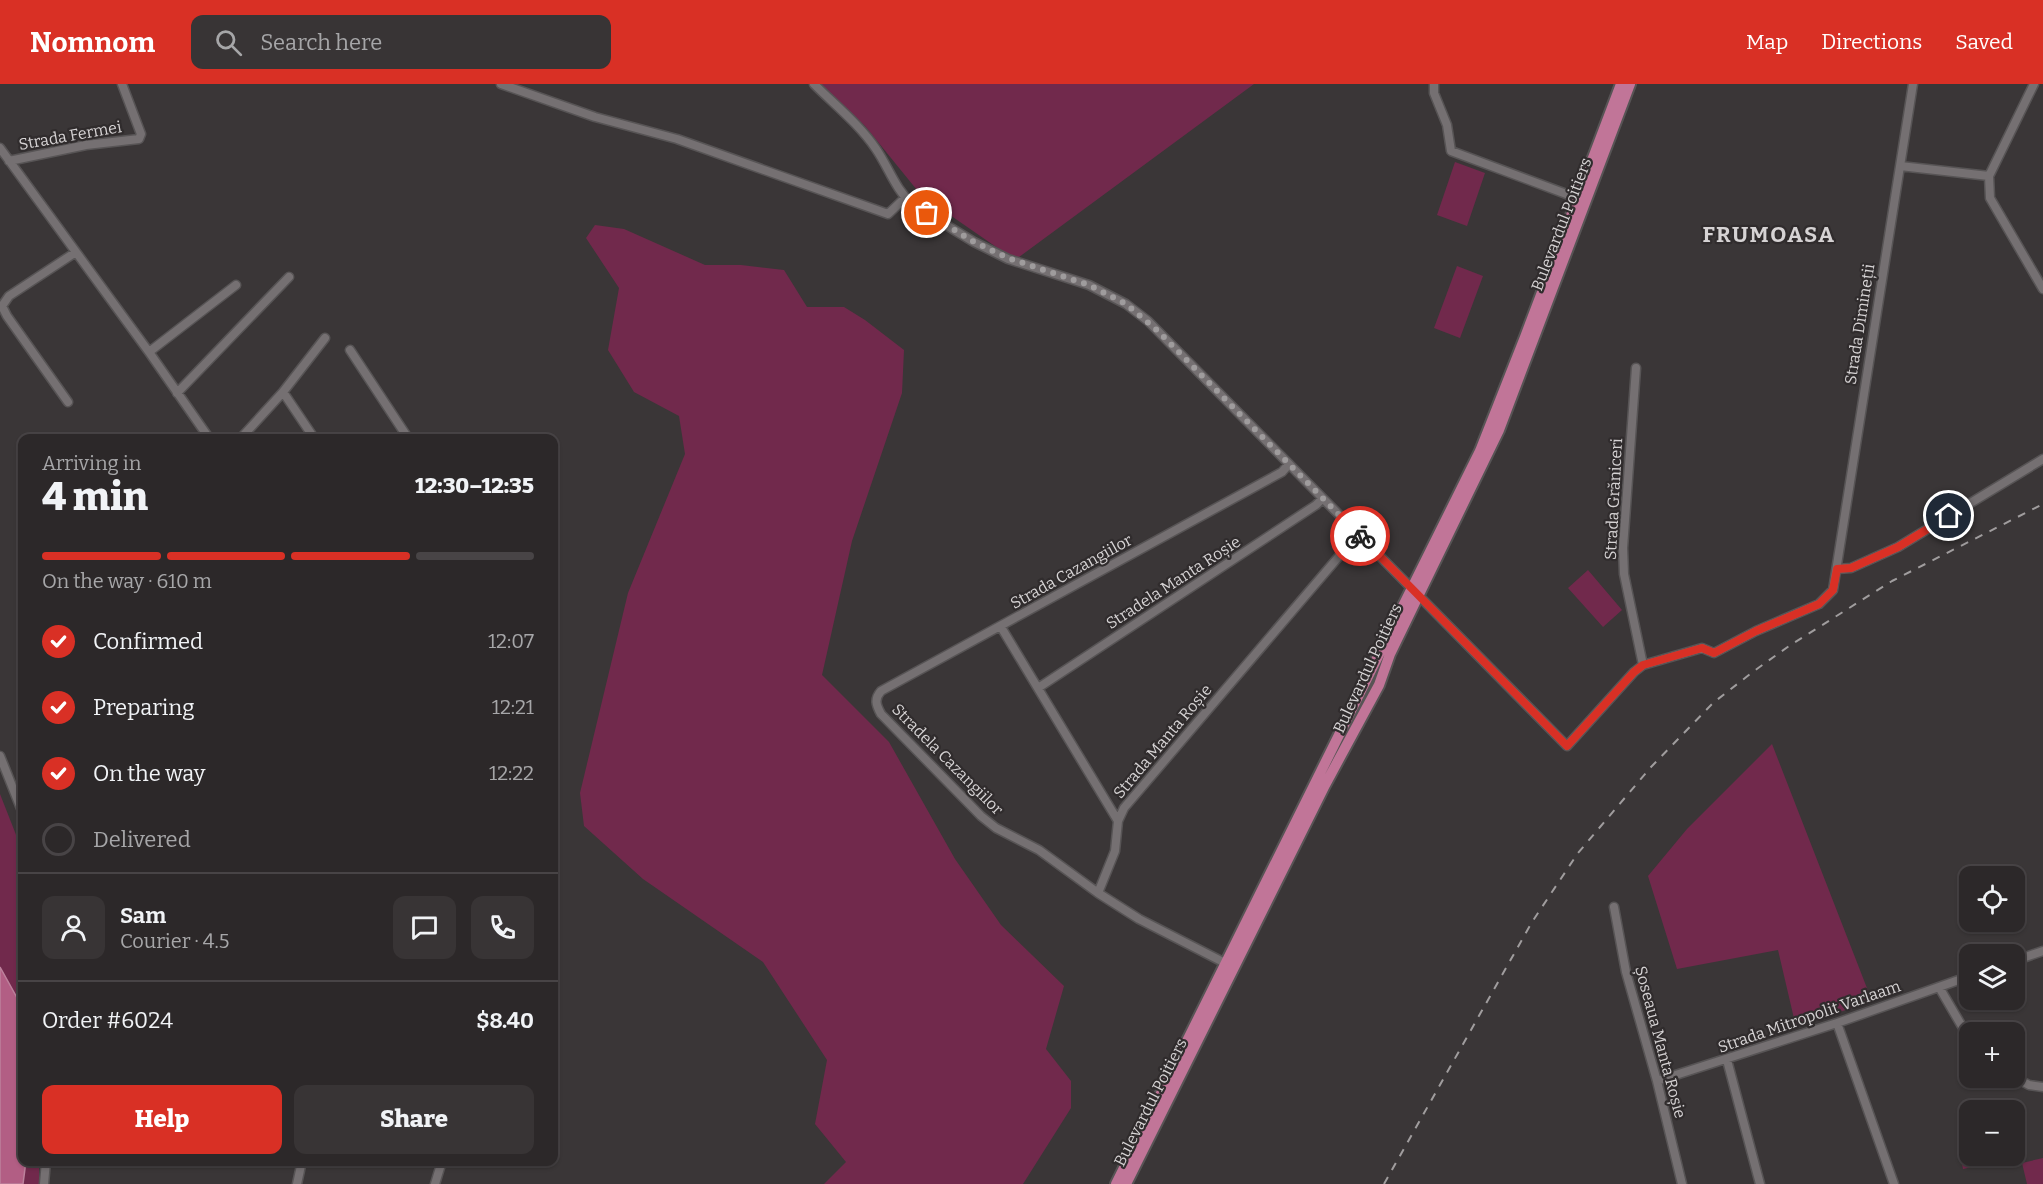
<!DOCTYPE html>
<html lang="en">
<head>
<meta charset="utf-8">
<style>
  :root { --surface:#2c2829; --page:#383435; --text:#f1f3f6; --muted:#a6a6a8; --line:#484446; --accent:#d93025 }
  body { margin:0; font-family:Bitter,serif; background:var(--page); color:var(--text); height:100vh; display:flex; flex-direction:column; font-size:22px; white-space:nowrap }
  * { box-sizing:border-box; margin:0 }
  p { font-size:20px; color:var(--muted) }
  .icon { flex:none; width:33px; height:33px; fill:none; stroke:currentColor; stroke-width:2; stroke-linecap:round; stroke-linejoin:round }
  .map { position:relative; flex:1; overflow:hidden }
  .side { position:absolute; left:18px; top:350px; width:540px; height:732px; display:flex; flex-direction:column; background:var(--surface); border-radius:12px; box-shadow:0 2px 4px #0004,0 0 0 2px var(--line) }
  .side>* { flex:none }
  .tools { position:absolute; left:1959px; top:782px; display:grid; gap:12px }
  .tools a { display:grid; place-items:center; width:66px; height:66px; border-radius:12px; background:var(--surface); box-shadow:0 2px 4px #0004,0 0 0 2px var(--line); font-size:30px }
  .pin { position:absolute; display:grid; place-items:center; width:51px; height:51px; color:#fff; margin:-26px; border:3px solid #fff; border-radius:50%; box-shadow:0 2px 6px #0007 }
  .courier { position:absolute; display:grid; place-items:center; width:60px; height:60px; margin:-30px; border:4px solid #d93025; border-radius:50%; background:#fff; color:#222; box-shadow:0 2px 8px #0007 }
  .head em { font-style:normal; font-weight:800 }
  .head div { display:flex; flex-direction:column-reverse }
  .head { display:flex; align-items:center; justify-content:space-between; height:102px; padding:0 24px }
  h1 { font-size:39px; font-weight:800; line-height:45px }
  .bar { display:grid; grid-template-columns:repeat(4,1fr); gap:9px 6px; align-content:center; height:72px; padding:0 24px }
  .bar i { height:8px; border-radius:4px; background:var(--line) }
  .bar .current { background:var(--accent) }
  .bar p { grid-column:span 4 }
  .line { display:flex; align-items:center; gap:15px; padding:0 24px; border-top:2px solid var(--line) }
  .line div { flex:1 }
  .round { display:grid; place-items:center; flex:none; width:63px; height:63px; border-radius:12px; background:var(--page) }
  ol { padding:0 24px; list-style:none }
  li { display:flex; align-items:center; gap:18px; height:66px }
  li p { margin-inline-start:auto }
  li .icon { padding:6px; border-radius:50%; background:var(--accent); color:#fff; stroke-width:4 }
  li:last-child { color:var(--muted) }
  li i { width:33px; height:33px; border:3px solid var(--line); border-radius:50% }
  .cta { display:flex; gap:12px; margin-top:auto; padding:12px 24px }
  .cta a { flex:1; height:69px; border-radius:12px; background:var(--accent); color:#fff; font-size:24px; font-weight:800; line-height:69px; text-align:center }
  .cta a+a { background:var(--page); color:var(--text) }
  header { display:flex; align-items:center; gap:36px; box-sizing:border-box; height:84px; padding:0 30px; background:var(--accent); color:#fff }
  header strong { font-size:28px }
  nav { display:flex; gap:33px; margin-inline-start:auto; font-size:21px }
  .search { width:420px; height:54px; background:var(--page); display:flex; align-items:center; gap:15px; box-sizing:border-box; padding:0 21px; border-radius:12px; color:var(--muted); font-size:22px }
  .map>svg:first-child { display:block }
</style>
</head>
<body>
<header>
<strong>Nomnom</strong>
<div class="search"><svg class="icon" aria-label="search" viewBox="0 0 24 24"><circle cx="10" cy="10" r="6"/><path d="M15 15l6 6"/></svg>Search here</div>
<nav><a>Map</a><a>Directions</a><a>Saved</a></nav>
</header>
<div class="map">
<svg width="2043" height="1100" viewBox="0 0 2043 1100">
  <rect width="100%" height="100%" fill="#3a3637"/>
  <path fill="#71294c" d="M820,0H1254L1015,176L921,111L865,42Z
    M1455,78L1485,89L1467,142L1437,131Z
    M595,141L624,145L705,181H741L784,186L807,223H844L865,236L904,266L902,309L852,457L822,591L889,658L955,775L1001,841L1064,902L1046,965L1071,997V1024L1023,1100H824L846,1078L815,1040L827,976L763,878L643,795L584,742L580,709L628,509L685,370L679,332L634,308L608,266L619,204L586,154Z
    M1457,182L1483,192L1460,254L1434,244Z
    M1588,486L1622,526L1603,543L1568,504Z
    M1772,660L1872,917L1796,943L1778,866L1677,885L1648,792L1687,745Z
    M0,710L22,766V1077H39V1100H0Z
    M1969,1067L1970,1071H2003L2004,1076L1963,1085L1960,1069Z
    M2043,1074V1100H2027L2022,1079Z"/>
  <path fill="#b25e84" stroke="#bd819c" stroke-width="1.5" d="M0,883L21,921L22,1077H26L23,1100H0Z"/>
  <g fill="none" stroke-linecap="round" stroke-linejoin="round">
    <g stroke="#575455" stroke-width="11">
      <path id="minor" d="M501,0L595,33L677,55L888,130L905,114
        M814,0C835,21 860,41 876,65C889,84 895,105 913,121L974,158L1008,175L1089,201L1126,220L1148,237L1567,662L1634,588L1643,581L1702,564L1714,569L1756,547L1819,520L1833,506L1913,0
        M1434,0V9L1447,41L1451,67L1577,114
        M2034,0L1989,92L1990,114L2043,205
        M0,64L149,268L209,354
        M9,77L86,61L139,55L141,50L122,0
        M1900,82L1989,92
        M350,266L408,354
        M149,268L236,201
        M1636,284L1623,464L1624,490L1643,581
        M283,308L314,354
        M177,309L289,193
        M68,318L7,232L2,222L9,212L76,168
        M241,354L283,308L325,254
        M1837,485L1851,484L1898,463L2043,375
        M1001,543L1118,737
        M1038,604L1316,421L1322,415
        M0,672L22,727
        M1098,809L1039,766L996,744L981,732L881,630C876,621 874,615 881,607L1282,388L1289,380
        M1614,823L1626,888L1657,997L1682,1100
        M2014,877L2043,867
        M1229,881L1139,835L1098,809L1115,767L1118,737L1124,724L1358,450
        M1939,903L1970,956
        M1837,939L1894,1100
        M1727,976L1760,1100
        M2014,993L2029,1001L2043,1003
        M1657,997L1837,939L1970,892
        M44,1100L46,1077
        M297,1100L302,1077
        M435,1100L442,1077"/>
    </g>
    <g stroke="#575455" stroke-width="14">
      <path id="major" d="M1116,1100L1480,367L1525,253L1621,0
        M1126,1100L1325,701L1379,601L1390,570L1499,346L1630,0"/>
    </g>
    <use href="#minor" stroke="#757072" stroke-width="8"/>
    <use href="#major" stroke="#c17598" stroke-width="10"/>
    <path stroke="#a09d9e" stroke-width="2" stroke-dasharray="8 8" stroke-linecap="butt" d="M1384,1100L1532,838L1578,769L1651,683L1713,619L1754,587L1789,562L1892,497L2043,420"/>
  </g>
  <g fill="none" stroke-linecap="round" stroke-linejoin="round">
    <path stroke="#9f9c9d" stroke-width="6" stroke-dasharray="0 10.8" d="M927,129L974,158L1008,174L1089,201L1126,220L1158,247L1360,452"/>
    <path stroke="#d93025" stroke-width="8" d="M1360,452L1567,662L1634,588L1643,581L1702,564L1714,569L1756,547L1819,520L1833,506L1837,485L1851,484L1898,463L1949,432"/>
  </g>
  <g text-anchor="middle" stroke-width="4.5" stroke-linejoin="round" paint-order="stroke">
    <g font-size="16" fill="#d6d3d4" stroke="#302c2d">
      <text transform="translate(70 51) rotate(-10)" y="6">Strada Fermei</text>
      <text transform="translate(1561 140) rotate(-69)" y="6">Bulevardul Poitiers</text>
      <text transform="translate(1859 240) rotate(-81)" y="6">Strada Dimineții</text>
      <text transform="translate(1613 415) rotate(-87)" y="6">Strada Grăniceri</text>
      <text transform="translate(1071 487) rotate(-29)" y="6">Strada Cazangiilor</text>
      <text transform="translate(1173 498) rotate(-33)" y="6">Stradela Manta Roșie</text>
      <text transform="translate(1367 584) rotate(-65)" y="6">Bulevardul Poitiers</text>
      <text transform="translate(1162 657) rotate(-50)" y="6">Strada Manta Roșie</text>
      <text transform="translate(948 675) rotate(45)" y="6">Stradela Cazangiilor</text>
      <text transform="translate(1809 932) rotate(-19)" y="6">Strada Mitropolit Varlaam</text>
      <text transform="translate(1661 958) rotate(75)" y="6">Șoseaua Manta Roșie</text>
      <text transform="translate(1150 1018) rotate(-63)" y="6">Bulevardul Poitiers</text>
    </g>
    <g font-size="22" font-weight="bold" letter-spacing="1.5" fill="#d6d3d4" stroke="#302c2d">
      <text x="1769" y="158">FRUMOASA</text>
    </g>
  </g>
</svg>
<div class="tools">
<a><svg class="icon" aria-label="locate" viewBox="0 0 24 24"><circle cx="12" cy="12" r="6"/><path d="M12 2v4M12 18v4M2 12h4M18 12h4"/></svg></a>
<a><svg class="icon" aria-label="layers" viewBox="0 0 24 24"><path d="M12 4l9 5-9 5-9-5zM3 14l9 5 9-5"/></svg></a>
<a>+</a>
<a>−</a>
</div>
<div class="pin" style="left:927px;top:129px;background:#ea580c"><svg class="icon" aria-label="bag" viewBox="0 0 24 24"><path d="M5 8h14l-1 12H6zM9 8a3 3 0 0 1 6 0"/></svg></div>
<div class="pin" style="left:1949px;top:432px;background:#1f2937"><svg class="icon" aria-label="home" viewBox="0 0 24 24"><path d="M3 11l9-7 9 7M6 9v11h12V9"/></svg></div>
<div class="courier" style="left:1360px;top:452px"><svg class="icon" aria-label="bike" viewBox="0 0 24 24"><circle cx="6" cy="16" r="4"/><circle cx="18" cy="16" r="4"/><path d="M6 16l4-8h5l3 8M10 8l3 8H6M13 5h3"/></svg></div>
<section class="side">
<div class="head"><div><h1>4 min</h1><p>Arriving in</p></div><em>12:30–12:35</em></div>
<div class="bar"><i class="current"></i><i class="current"></i><i class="current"></i><i></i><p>On the way · 610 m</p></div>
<ol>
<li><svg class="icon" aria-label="check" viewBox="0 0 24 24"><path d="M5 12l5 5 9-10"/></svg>Confirmed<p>12:07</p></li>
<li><svg class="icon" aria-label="check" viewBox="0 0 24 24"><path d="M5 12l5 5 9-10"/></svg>Preparing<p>12:21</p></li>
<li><svg class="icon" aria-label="check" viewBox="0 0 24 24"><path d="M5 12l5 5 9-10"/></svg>On the way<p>12:22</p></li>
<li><i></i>Delivered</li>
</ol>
<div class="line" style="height:108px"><a class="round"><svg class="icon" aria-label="person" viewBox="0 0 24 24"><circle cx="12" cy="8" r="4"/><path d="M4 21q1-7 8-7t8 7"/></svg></a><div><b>Sam</b><p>Courier · 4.5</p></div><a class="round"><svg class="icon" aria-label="chat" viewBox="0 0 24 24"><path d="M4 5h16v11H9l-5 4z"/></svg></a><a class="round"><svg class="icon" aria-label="phone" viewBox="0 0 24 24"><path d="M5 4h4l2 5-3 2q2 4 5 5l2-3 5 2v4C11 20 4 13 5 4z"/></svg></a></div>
<div class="line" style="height:78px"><div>Order #6024</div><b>$8.40</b></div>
<div class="cta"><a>Help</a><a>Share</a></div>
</section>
</div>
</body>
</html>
